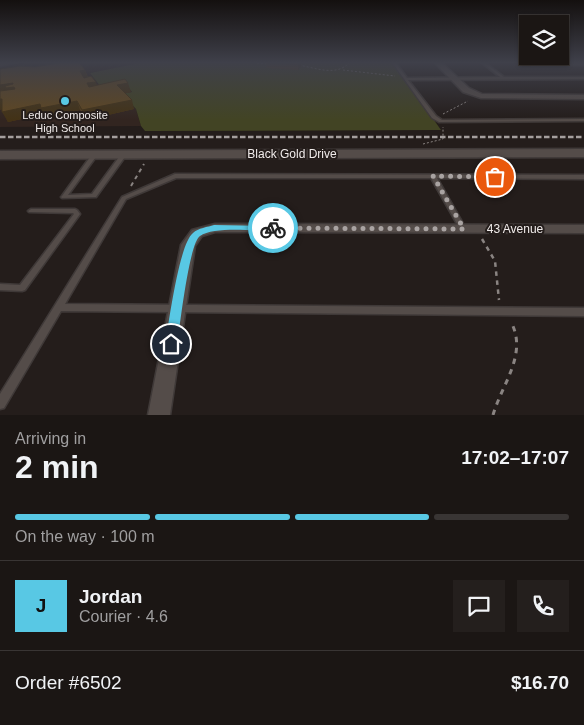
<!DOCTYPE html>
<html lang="en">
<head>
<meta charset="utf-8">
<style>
  :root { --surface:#1b1614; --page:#241f1d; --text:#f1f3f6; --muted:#a09fa0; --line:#393534; --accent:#58c8e4 }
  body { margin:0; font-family:Arial,sans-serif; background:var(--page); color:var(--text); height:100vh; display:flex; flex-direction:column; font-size:19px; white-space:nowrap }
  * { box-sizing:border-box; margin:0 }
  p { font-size:16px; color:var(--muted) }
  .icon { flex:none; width:28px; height:28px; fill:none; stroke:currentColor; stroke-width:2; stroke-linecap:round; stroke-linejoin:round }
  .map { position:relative; height:415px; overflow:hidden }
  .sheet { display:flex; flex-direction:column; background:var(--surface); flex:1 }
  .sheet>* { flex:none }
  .buttons { position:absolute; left:519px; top:15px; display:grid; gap:10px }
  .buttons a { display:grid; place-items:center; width:50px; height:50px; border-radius:0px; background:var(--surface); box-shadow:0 1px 4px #0004,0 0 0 1px var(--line); font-size:25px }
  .pin { position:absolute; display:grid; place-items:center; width:42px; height:42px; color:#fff; margin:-21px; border:2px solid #fff; border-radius:50%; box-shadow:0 1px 5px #0007 }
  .courier { position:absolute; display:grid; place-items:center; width:50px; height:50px; margin:-25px; border:4px solid #58c8e4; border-radius:50%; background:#fff; color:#222; box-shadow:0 1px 6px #0007 }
  .head em { font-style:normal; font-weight:600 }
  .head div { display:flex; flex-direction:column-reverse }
  .head { display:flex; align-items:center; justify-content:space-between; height:85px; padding:0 15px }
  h1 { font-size:32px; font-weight:600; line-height:38px }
  .bar { display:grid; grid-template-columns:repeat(4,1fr); gap:8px 5px; align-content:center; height:60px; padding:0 15px }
  .bar i { height:6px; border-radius:4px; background:var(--line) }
  .bar .on { background:var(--accent) }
  .bar p { grid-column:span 4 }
  .line { display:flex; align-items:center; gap:12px; padding:0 15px; border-top:1px solid var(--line) }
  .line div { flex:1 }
  .round { display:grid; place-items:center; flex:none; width:52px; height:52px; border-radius:0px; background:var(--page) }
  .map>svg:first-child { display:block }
</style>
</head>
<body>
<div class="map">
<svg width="584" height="415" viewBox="0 0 584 415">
  <rect width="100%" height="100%" fill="#241d1b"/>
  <path fill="#322520" d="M33,62H145L147,63L90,73L128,87L132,92L123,94L136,109L141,126L0,127V67Z"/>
  <path fill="#424424" d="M145,62H393L441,130L145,131L141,126L136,109L122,94L132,92L128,87L104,91L90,73Z"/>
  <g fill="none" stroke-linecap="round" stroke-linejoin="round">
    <g stroke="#3f3938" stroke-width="3">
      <path id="service" d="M392,62H395L407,78L500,77L481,62H484L504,77H584V79L408,80L436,116L442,120L584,119V121L439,122L432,118Z
        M95,152L98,154L68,195L92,194L122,153H126L127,154L96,197L62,198L61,197L62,196L93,153Z
        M175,174L584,175V179L437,178L466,229L463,231L460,229L431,178H176L126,199L65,304L584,308V316L61,311L4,408L0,409V394L122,197Z
        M31,209H75L77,210L80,214L25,290L22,291L0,290V284L20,285L74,214L73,213L29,212L28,211Z"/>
    </g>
    <g stroke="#3f3938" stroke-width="3">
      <path id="minor" d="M434,62H441L469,88L482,94L584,95V99L481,98L463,92Z
        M584,62V65H532L529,63Z
        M215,224L584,225V233L215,232L202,236L195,246L170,415H148L181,245L192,230Z"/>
    </g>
    <g stroke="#3f3938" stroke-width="3">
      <path id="tertiary" d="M0,62H18L0,66Z"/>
    </g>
    <g stroke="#3f3938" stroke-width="3">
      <path id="secondary" d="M584,149V157L0,159V151Z"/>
    </g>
    <path stroke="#8a8482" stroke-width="1" stroke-dasharray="2 2" stroke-linecap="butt" d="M257,63L267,64
      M299,65C316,68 337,77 350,62
      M343,70L395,76
      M443,114L468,101
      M423,144L443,139V127"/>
    <path stroke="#8a8482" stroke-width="2" stroke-dasharray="4 4" stroke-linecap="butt" d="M131,186L144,164"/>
    <path stroke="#8a8482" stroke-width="2.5" stroke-dasharray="4.5 4.5" stroke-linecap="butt" d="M482,239L495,261L499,300"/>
    <path stroke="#8a8482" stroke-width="3" stroke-dasharray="5.5 5.5" stroke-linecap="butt" d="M493,415C502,384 528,354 511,322"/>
    <use href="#service" fill="#544c49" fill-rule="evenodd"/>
    <use href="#minor" fill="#544c49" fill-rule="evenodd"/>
    <use href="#tertiary" fill="#544c49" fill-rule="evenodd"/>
    <use href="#secondary" fill="#544c49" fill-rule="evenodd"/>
    <path stroke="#a59f9e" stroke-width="2.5" stroke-dasharray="5.5 2.5" stroke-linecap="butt" d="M0,137H584"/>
  </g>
  <path fill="#533d1c" d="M301,62V66L298,70L267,68L266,63Z
    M85,70L88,77L97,85L131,92L125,93L134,109L86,120L80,110L46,118L44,114L8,122L2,109Z"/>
  <path fill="#433216" d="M300,62H301V66L298,70V65Z
    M85,70L88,79L83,80L80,71Z
    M96,82L99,91L90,92L87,83Z
    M13,83L19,96L0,95V85Z
    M128,83L131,92L119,94L117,85Z
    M0,99H2L6,109L0,110Z
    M132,100L134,109L86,120L82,110Z
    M77,101L80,110L46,118L41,108Z
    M40,104L44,114L8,122L2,112Z"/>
  <path fill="#604720" stroke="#433216" d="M62,62H79L85,70L80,71L84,78L91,76L96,82L87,83L89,87L125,79L128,83L117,85L132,100L82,110L77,101L41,108L40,104L2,112V99H0V91L15,89L14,87L6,88L5,86L13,84V83L0,85V69L21,66L35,67Z
    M267,62H300L298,65Z"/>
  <linearGradient id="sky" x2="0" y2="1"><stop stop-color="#14100f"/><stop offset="0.52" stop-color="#3f404a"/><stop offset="1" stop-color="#3f404a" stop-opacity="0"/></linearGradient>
  <rect width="584" height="120" fill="url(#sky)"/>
  <path fill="#58c8e4" d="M214,225L273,226L277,228L273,231C255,231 214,226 200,236C189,243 180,327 177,344L171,349L165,344C169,323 179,244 193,233C198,228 208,227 214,225Z"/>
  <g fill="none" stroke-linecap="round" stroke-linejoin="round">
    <path stroke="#a9a3a2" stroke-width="5" stroke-dasharray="0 9" d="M273,228L464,229L433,176L495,177"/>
  </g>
  <circle fill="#58c8e4" stroke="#241d1b" stroke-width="2" cx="65" cy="101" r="5"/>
  <g text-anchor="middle" stroke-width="4" stroke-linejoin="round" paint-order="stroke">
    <g font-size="11" fill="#f0ebea" stroke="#241d1b">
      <text x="65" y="119">Leduc Composite<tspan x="65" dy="13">High School</tspan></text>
    </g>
    <g font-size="12" fill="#f0ebea" stroke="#241d1b">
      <text x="292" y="158">Black Gold Drive</text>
      <text x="515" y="233">43 Avenue</text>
    </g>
  </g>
</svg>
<div class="buttons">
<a><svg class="icon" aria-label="layers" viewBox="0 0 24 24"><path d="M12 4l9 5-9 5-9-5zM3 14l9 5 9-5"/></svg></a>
</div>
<div class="pin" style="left:495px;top:177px;background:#ea580c"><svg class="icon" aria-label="bag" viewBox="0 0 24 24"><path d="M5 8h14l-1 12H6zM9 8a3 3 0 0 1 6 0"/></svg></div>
<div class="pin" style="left:171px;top:344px;background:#1f2937"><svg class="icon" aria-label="home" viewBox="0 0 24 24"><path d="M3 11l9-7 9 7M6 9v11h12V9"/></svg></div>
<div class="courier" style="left:273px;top:228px"><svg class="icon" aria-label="bike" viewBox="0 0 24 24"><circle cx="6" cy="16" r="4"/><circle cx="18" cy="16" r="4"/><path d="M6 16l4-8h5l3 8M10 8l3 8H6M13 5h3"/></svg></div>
</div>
<section class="sheet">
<div class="head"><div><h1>2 min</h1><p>Arriving in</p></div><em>17:02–17:07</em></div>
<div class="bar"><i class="on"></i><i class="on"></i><i class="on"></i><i></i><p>On the way · 100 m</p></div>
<div class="line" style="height:90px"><b class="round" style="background:var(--accent);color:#111">J</b><div><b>Jordan</b><p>Courier · 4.6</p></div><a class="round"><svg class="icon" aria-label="chat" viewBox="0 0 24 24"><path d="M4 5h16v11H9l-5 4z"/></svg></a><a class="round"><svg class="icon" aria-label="phone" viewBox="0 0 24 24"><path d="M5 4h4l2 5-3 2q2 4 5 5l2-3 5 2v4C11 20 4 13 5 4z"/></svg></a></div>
<div class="line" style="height:65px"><div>Order #6502</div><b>$16.70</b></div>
</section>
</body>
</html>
